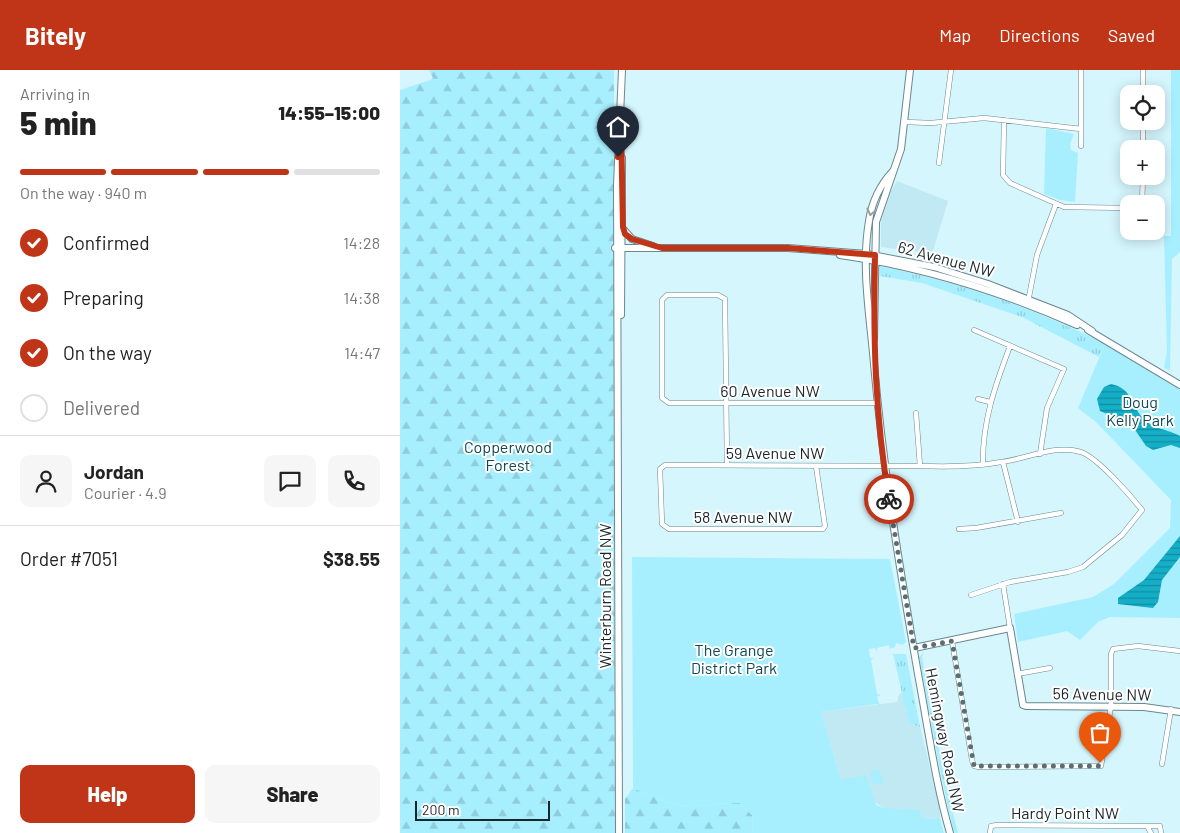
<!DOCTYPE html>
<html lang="en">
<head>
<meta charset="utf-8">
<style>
  :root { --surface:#fff; --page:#f6f6f6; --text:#222; --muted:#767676; --line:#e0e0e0; --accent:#c03517 }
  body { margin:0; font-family:Barlow,sans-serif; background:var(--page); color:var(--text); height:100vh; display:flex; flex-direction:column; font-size:19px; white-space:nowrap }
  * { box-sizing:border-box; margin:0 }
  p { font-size:16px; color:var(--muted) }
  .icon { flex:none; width:28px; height:28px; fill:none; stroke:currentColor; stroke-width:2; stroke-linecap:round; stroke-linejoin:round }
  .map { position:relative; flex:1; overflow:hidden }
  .side { display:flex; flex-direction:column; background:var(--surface); width:400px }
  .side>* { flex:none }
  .fabs { position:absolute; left:720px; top:15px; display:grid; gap:10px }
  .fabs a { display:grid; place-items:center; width:45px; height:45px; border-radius:10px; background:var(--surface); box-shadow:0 2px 12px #0003; font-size:25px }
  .scale { position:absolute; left:15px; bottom:12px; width:135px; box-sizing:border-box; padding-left:5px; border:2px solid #1a2629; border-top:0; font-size:14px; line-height:18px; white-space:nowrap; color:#1a2629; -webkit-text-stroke:4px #fff; paint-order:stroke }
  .pin { position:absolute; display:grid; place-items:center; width:42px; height:42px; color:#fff; margin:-51px -21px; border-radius:50% 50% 50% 0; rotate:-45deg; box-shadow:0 0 5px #0007 }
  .pin .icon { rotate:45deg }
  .courier { position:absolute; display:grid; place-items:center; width:50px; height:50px; margin:-25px; border:4px solid #c03517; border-radius:50%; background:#fff; color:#222; box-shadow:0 1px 6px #0007 }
  .head em { font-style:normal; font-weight:800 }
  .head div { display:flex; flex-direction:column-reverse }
  .head { display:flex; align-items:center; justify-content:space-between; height:85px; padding:0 20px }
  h1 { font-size:32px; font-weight:800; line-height:38px }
  .bar { display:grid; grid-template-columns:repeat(4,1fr); gap:8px 5px; align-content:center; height:60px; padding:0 20px }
  .bar i { height:6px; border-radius:4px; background:var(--line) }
  .bar .selected { background:var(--accent) }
  .bar p { grid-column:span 4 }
  .line { display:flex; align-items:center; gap:12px; padding:0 20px; border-top:1px solid var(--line) }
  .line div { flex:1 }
  .round { display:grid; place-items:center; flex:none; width:52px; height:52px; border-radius:10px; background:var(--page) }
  ol { padding:0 20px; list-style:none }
  li { display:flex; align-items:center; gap:15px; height:55px }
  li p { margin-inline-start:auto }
  li .icon { padding:5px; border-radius:50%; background:var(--accent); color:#fff; stroke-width:4 }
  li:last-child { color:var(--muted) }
  li i { width:28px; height:28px; border:2px solid var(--line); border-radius:50% }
  .primary-button { display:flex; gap:10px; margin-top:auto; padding:10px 20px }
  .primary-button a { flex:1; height:58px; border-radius:10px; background:var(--accent); color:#fff; font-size:20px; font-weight:800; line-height:58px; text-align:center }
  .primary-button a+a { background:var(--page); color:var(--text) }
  header { display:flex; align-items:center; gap:30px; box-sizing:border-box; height:70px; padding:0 25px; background:var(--accent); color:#fff }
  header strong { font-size:24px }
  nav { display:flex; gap:28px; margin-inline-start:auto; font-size:18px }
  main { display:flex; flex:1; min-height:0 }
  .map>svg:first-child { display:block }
</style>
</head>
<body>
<header>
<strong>Bitely</strong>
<nav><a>Map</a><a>Directions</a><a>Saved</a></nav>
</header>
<main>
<section class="side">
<div class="head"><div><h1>5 min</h1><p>Arriving in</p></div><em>14:55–15:00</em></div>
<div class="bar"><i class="selected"></i><i class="selected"></i><i class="selected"></i><i></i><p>On the way · 940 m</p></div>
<ol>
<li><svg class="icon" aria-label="check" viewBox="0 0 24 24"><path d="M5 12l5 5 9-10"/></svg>Confirmed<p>14:28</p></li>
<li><svg class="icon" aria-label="check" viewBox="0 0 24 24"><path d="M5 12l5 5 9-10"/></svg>Preparing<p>14:38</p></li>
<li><svg class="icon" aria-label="check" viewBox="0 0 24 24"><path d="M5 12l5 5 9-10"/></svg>On the way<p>14:47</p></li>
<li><i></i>Delivered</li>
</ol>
<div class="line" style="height:90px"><a class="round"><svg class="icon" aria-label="person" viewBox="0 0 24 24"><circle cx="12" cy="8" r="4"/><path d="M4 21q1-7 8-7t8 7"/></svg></a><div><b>Jordan</b><p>Courier · 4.9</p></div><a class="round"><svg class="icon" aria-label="chat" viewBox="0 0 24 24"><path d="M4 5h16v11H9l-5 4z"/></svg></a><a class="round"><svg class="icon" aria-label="phone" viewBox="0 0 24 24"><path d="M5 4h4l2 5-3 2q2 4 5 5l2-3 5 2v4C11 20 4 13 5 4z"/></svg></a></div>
<div class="line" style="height:65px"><div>Order #7051</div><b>$38.55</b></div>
<div class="primary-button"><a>Help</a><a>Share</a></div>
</section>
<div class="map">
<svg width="780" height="763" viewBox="0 0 780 763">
  <defs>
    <pattern id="grass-tufts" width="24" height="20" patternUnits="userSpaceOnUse" patternTransform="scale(1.25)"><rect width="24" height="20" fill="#a7efff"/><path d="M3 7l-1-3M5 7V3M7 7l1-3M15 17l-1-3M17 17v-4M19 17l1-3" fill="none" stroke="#8fcddb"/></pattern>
    <pattern id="forest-firs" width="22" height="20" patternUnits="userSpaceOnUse" patternTransform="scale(1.25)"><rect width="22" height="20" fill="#a7efff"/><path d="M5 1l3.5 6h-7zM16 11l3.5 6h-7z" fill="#8fcddb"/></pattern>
    <pattern id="water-rules" width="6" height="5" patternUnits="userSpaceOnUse" patternTransform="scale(1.25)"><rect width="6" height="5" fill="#14aec7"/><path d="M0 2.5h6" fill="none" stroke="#128da2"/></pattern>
  </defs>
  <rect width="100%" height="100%" fill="#d5f6fd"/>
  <path fill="#c0e9f3" d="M497,111L548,131L532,184L481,177V151L487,128Z
    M503,623L509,653L520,657L540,738V749L520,748L484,738L441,710L421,642L497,632L499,624Z"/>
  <path fill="url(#grass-tufts)" d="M479,196C559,212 632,237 705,274L699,287L622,247L522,213L480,206Z
    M524,582L522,587L546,716L558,763H555L553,759L540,700L519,587Z
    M493,584H506L520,657L509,653Z"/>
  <path fill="url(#forest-firs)" d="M29,0H214L215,763H0V20L30,10L33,8Z
    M233,718C251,725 270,736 289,736C306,737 323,732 340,733L352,745L353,763H225V729Z"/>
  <path fill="#a7efff" d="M771,0H780V182L772,189L770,300L764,298L767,282L764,166H771Z
    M646,58L674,64L670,74L671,80L678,83L675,132L660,130L644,124Z
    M705,274L780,320V548L710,547L698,552L680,570L667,561L618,572L614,544L693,527L714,514L770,458L771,430L696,352L678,338Z
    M232,487L490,489L506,572L502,575L496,573L495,577L490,579L489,575L477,578V582L475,578L469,579L470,588H474L471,590L477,624L481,625L477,627L480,636L477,634L421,642L441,710L466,705L476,735L484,738L520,740L521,748L540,749L544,763H353L352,745L340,733C323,732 306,737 289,736C270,736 251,725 233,718Z
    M480,700L483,713L473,715L470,702Z"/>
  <path fill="url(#water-rules)" d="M711,314C732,318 731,335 742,347C751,359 768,359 780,366V378L771,375L753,380L746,376L731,354L700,341L697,329L704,317Z
    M780,466V487L762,510L758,532L753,538L718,534V528L744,510Z"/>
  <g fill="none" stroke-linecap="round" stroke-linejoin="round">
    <g stroke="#6b888f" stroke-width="5.5">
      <path id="street" d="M743,0V24
        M604,50L603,105L610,113L664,137L729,138
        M743,51V79
        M505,52L531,53L584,48L681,59
        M681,76V0
        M539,93L551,0
        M742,134L743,106
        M628,232L637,185L656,134
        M574,260L664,299L647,338L640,384
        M578,329L590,332
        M516,343L520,396
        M603,392L618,452
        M327,395L325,229L318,225H267L262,230V328L269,333H477
        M583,395C582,352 595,316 610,276
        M416,396L425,456L423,459H269L262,454L260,399L265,395L520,396C548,397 574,397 601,392C627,389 655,374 681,382C698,388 730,425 742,440L722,465L683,497L668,502L610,512L571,525
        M559,459L576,458L661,443
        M603,514L610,558
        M552,571L572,690L574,696L579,697L701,696L711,636V584L713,579L738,576L780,581
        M617,604L650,598
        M762,694L771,639
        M747,756H760L761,763
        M590,763L591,756L597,755L747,756L751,763"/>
    </g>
    <g stroke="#6b888f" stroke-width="8">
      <path id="secondary" d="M493,101C480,115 472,131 469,151C461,198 470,246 474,294C483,398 500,501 518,604C528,657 535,711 550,763
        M224,160L232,169L253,176
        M215,178H388L467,184L534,197L588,214L668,245L692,261
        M440,185C524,197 600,221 677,255
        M221,245L222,88
        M688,260L780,315
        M474,269L476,152L501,79L510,0
        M514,578L610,558L623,635L626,636L744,637L780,642
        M219,763L217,115L222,0"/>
    </g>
    <use href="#street" stroke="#fff" stroke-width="4.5"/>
    <use href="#secondary" stroke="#fff" stroke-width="6"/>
  </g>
  <defs><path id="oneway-chevron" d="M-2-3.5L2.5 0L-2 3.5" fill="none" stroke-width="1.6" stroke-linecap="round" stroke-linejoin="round" transform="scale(1.25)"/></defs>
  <use stroke="#989d9f" href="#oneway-chevron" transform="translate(471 142) rotate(103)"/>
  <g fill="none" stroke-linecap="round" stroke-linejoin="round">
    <path stroke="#5b6f73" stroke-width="5" stroke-dasharray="0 9" d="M489,429L514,578L552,571L574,696H701L700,693"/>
    <path stroke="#c03517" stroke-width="6" d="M218,87L221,56L223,157L225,164L232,169L262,178H388L475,185C473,270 475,345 489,429"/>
  </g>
  <g text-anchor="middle" stroke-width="4" stroke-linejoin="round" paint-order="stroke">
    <g font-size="16" fill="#1a2629" stroke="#fff">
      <text transform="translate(546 189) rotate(15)" y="6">62 Avenue NW</text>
      <text x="370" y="327">60 Avenue NW</text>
      <text x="375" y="389">59 Avenue NW</text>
      <text x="343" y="453">58 Avenue NW</text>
      <text transform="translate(205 526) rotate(-90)" y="6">Winterburn Road NW</text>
      <text transform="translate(702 624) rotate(1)" y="6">56 Avenue NW</text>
      <text transform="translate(545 670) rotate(79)" y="6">Hemingway Road NW</text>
      <text x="665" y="749">Hardy Point NW</text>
    </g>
    <g font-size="16" fill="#0f4954" stroke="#fff">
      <text x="740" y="338">Doug<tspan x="740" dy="18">Kelly Park</tspan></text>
      <text x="108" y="383">Copperwood<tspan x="108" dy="18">Forest</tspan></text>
      <text x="334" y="586">The Grange<tspan x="334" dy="18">District Park</tspan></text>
    </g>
  </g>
</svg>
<div class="fabs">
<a><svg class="icon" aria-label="locate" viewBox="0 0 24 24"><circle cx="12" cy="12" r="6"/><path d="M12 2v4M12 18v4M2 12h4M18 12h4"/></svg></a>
<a>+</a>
<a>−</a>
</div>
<div class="scale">200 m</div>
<div class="pin" style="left:700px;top:693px;background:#ea580c"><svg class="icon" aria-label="bag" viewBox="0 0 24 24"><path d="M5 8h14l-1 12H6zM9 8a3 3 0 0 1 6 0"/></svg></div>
<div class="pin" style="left:218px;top:87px;background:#1f2937"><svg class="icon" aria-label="home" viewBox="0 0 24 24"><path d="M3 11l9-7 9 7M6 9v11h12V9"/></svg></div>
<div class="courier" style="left:489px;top:429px"><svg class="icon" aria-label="bike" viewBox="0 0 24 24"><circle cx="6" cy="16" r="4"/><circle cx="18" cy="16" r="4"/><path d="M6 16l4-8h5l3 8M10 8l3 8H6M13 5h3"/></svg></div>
</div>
</main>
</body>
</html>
